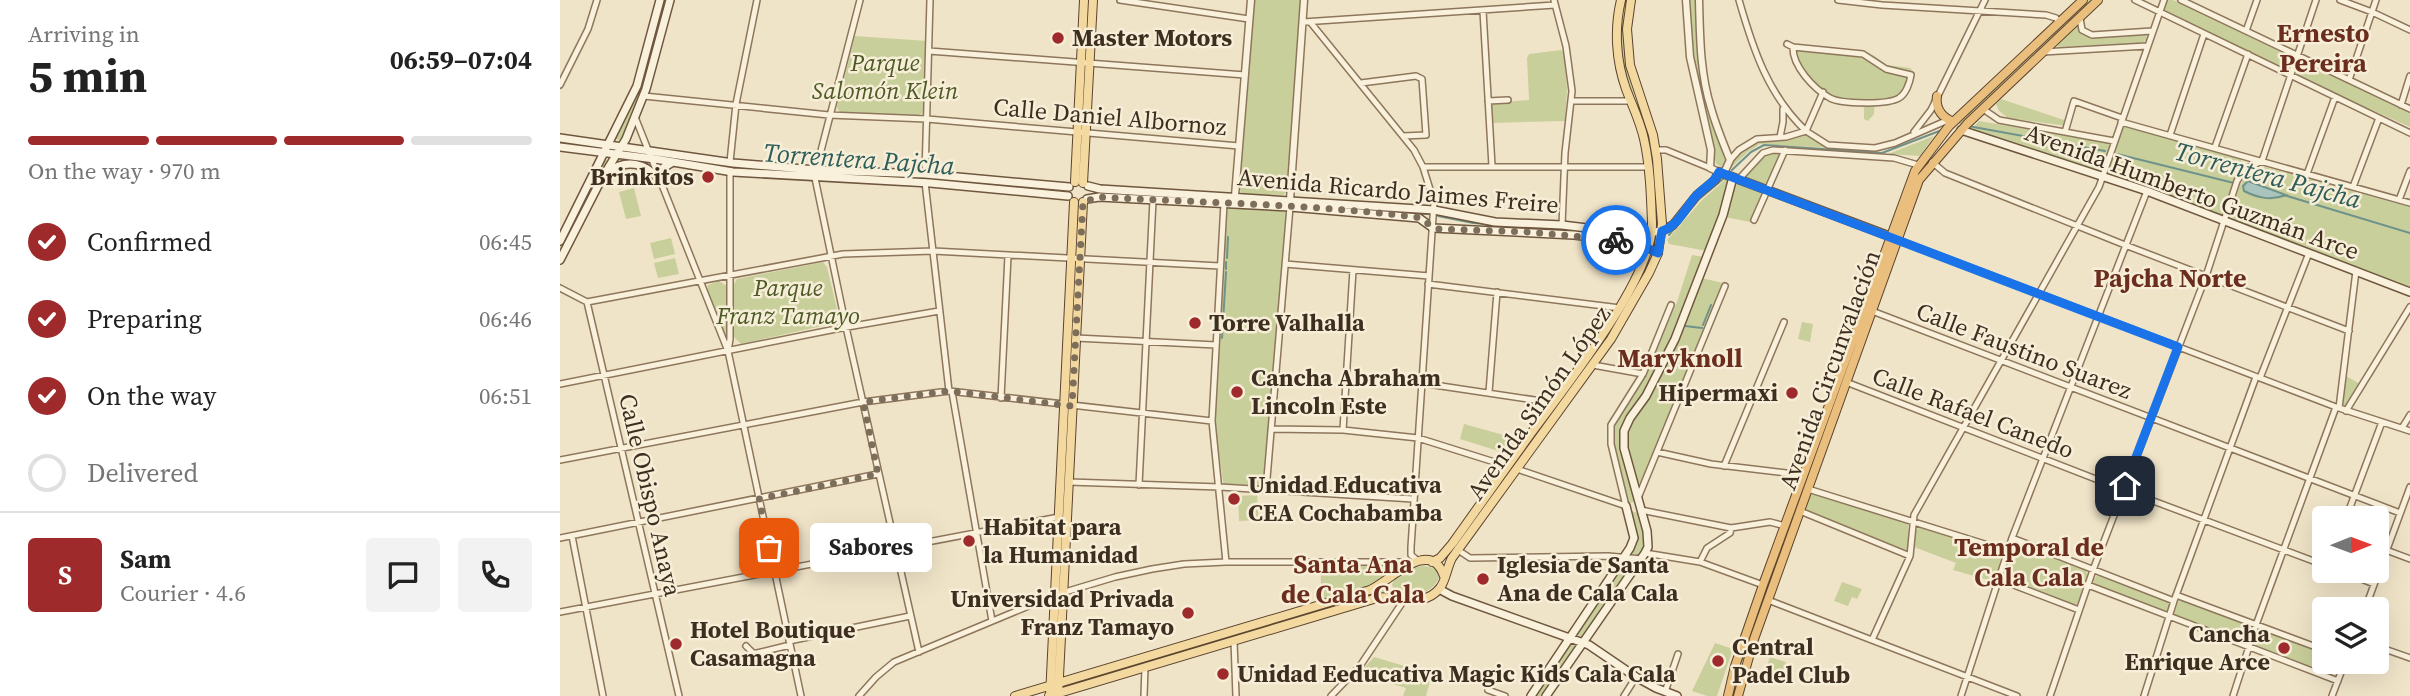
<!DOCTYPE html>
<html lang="en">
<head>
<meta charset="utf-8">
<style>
  :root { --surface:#fff; --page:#f2f2f2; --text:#222; --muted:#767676; --line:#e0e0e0; --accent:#9e2a2b }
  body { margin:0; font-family:"Source Serif 4",serif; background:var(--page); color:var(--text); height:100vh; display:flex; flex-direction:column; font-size:26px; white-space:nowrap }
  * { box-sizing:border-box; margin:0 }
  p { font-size:23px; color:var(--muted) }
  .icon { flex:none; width:38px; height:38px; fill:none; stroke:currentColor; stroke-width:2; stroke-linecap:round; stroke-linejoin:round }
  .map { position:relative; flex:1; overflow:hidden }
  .panel { display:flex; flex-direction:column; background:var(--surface); width:560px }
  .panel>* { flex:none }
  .needle { width:46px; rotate:89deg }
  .buttons { position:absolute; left:1752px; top:506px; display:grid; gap:14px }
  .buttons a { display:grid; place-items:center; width:77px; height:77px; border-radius:7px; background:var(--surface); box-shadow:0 7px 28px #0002; font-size:35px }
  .pin { position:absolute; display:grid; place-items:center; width:60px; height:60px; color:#fff; margin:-30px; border-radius:14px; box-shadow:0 4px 10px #0006 }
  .courier { position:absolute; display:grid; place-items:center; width:70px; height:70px; margin:-35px; border:5px solid #1a73e8; border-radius:50%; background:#fff; color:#222; box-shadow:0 2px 9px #0007 }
  .bubble { position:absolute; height:49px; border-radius:7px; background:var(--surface); box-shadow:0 7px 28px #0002; font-size:23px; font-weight:700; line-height:49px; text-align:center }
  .headline em { font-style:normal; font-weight:700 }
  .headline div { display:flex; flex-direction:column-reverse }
  .headline { display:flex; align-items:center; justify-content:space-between; height:119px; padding:0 28px }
  h1 { font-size:46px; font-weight:700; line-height:52px }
  .bar { display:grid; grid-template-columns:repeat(4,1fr); gap:10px 7px; align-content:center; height:84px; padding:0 28px }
  .bar i { height:9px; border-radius:5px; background:var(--line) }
  .bar .on { background:var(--accent) }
  .bar p { grid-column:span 4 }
  .line { display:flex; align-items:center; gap:18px; padding:0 28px; border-top:2px solid var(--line) }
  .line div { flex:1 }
  .round { display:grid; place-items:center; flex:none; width:74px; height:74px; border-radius:7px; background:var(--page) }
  ol { padding:0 28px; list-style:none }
  li { display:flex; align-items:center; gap:21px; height:77px }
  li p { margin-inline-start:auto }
  li .icon { padding:7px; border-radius:50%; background:var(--accent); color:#fff; stroke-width:4 }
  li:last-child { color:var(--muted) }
  li i { width:38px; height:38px; border:4px solid var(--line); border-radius:50% }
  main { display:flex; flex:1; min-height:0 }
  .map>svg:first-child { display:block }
</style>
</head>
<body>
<main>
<section class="panel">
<div class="headline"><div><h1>5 min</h1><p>Arriving in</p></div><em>06:59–07:04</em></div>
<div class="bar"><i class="on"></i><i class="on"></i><i class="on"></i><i></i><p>On the way · 970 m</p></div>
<ol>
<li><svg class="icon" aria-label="check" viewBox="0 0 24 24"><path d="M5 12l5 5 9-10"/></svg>Confirmed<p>06:45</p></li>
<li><svg class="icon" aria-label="check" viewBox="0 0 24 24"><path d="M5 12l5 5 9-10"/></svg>Preparing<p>06:46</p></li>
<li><svg class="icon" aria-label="check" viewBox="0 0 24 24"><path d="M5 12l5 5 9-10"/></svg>On the way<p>06:51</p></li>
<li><i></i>Delivered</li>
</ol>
<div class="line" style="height:126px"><b class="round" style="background:var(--accent);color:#fff">S</b><div><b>Sam</b><p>Courier · 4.6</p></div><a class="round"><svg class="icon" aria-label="chat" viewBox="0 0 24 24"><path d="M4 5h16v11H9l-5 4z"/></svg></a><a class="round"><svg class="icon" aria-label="phone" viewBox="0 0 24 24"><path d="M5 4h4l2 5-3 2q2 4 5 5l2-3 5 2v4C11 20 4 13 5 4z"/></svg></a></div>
</section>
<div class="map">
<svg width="1850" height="696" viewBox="0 0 1850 696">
  <rect width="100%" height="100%" fill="#f0e4c8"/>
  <path fill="#c9cf9b" d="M103,0H106L82,90L61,140L55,139L79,90Z
    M693,0H742L728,191L723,195L683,194L678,189Z
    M1064,0H1067C1061,33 1063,62 1074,94L1072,95C1059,63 1059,33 1064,0Z
    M1129,0H1137L1141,74L1147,106L1145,110L1132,57Z
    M1528,0H1532L1402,124H1398Z
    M1607,0H1613L1734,57L1730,71L1606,11L1604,7Z
    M1517,25L1528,37L1585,34L1587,38L1584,42L1579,43L1498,47L1497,43Z
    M295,36L367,41L363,113L358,115L281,112L278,110L277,106Z
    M1001,50L1004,53L1007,89L1005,121L932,123V103L969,100L967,58L969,54Z
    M1238,50L1300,52L1313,55L1327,65L1350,68L1353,71V76L1339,97L1315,100L1314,114L1308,121L1304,119V108L1301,106L1300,99C1293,98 1285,100 1277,98C1260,93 1241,69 1236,52Z
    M1743,63L1850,111V127L1738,77L1735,72L1739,64Z
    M1441,99L1507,121L1506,126L1448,118L1439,111L1436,104Z
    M1148,113L1167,159V163L1161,167L1156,164L1144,116Z
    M1419,121L1549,143L1550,146L1542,169L1537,171L1411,130Z
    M1565,126L1679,157L1683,164L1678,173L1666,213L1661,215L1548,175L1547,170L1561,129Z
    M1246,133L1269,148L1200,144L1189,151L1170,169L1169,167C1181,144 1195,142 1219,140C1228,140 1238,136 1246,133Z
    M1374,136L1360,156L1328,154Z
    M1213,153H1218L1220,156L1208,185L1183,176L1205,156Z
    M44,160L50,161L39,176L0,252V247Z
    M1705,167L1850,207V287L1753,253L1673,220C1675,196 1678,172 1705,167Z
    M1166,179L1168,180C1167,205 1156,227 1147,251L1109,244L1107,240L1142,200Z
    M1178,182L1204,192L1190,222L1165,217L1175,183Z
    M74,188L81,216L66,219L59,192Z
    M669,207L723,209L726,214L704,484L700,487L665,485L663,482L655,425L665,211Z
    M111,238L115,254L94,259L90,243Z
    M1328,246L1317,287L1182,664L1175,696H1173L1179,666Z
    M1132,255L1145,257L1121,319L1093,378L1062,428L1076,499L1072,503L1069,502L1055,460L1052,444L1053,426L1084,377L1117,302Z
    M115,258L119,274L98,278L94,263Z
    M263,262L267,267L278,313L279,319L276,323L181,344L174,337V284L177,279Z
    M1142,278L1163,283L1082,481L1079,483L1076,482L1066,446L1068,427Z
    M159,281L167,286L166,336L147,292L148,285Z
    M1242,322L1253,324L1250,342L1238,339Z
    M1786,376L1800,384L1786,406L1782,405Z
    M904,424L958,439L948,454L900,439Z
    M1255,494L1348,523L1349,551L1247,512L1246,509L1250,495Z
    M697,495L699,520L679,521L678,496Z
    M1070,511L1079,513C1084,529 1087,540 1080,556L1070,553L1075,544Z
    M1360,527L1442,553L1435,582L1393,570L1396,563L1354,547L1353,532Z
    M1456,544L1526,569L1528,577L1518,603L1514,606L1446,581L1443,573L1452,547Z
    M1066,562H1072L1073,566L1024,638L1016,634Z
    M760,564H834L835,566L813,585L762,601Z
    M862,566C870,567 877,567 879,577C874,595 839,606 832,585C836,573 850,568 862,566Z
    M1537,575L1608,602L1610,605L1609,610L1606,611L1535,585L1533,581Z
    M1282,582L1302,589L1297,599L1292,597L1288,606L1274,601Z
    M823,587L825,594H816L503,688V686L815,592Z
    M1621,600L1690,626L1692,630L1688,642L1684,643L1614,615L1618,602Z
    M1699,628L1764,652V662H1778L1774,674L1770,676L1694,647Z
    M1010,642L1019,645L984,696H975Z
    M1155,643L1173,649L1157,696H1147L1132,691Z
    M814,657L872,674L866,696H843L846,688L799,674Z
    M1210,657L1226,662L1219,684L1203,679Z"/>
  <path fill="#a9c4bc" stroke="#6f938a" stroke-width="2" d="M1688,181L1726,195C1711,201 1698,198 1684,191L1683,186Z"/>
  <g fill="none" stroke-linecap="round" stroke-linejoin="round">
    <path stroke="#6f938a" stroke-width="2" d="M1408,126L1545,151
      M0,143L38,147
      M1557,154L1674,183
      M126,160L169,167L218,171
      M1172,170L1191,152L1204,145L1322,153L1382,130
      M342,178L502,191
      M535,193L591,196
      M1724,195L1850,233
      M813,210L868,214
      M878,216L913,223L1008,230L1084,239
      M1109,235L1138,200L1163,179
      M667,258L668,237
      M666,269V262
      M1143,325L1151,305
      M1125,326L1142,328
      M662,338L666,272"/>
    <g stroke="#8d765c" stroke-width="8">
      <path id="minor" d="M560,0L689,19
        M994,0L1006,46L1012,91L1005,153L1002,225
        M1179,0C1193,49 1208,95 1246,131L1263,92
        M1278,0L1322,5L1486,15L1496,18L1500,23
        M1575,0L1850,133
        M1621,0L1850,109
        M1780,0L1812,12L1850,30
        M923,11L932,166
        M1520,18L1522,30L1532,35L1592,31
        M743,22L995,5
        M751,23L854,150L863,167L874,202L851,547V555L857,560
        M1686,31L1697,0
        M1227,44L1233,47L1303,54L1326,69L1351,75C1350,82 1346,94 1339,98C1328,105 1281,104 1270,98C1254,89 1232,66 1233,47
        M369,51L685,75
        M1483,52L1587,46
        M1789,80L1816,0
        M801,83L856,76L862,79L866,135L843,136
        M0,85L28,29L37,0
        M84,96L269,115L367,119L679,146
        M928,101L948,100
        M1011,101H1071
        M1841,105L1850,76
        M1423,109L1439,120L1554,141
        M75,117L168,351L241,696
        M1561,122L1850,203
        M1354,132L1371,110L1425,0
        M1505,132L1514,101L1562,118
        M1610,135L1644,34
        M1220,137L1223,122V109
        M1655,147L1688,54
        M1096,150H1106L1150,168
        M1170,160L1179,150L1197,139L1226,137L1246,131L1268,145L1315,148L1335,143L1388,120
        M170,162L176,104L197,0
        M1372,162L1385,173L1565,245L1789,331
        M863,167H1088
        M256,170L300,0
        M365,174L370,0
        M1747,174L1775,97
        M255,178L286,327L359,652
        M1179,179L1203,153L1213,150L1334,158L1358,165
        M365,182L389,391
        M1793,187L1819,118
        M1839,200L1850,171
        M664,203L652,421L666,562
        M1194,220L1225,150
        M1338,240L1776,407L1850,431
        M725,264L869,276
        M868,284L1060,308
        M0,288L27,302L283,254L373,251L660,266
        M27,302L119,696
        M1312,311L1840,513
        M516,338L656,345
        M168,351L170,339V171
        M1033,365L1083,374
        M1700,378L1749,253
        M1286,382L1564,490L1764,565
        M861,383L988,402L992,405
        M0,384L276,329L379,311
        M392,392L432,621
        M929,392L937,292
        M441,398L448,256
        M1779,408L1796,271
        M1786,411L1850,307
        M1842,428L1850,415
        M711,429L783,430L858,438L947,466
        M783,430L793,270
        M1097,452L1151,464L1243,475
        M0,460L303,402L389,391L652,421
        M1164,466L1224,322
        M957,469L1066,506
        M509,482L660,487L853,499
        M579,485L593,200
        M1248,489L1447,551
        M706,490L730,207
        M1078,498L1165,286
        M1066,506L1051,444V425L1083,374L1111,305
        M1081,510L1171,528L1210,522L1225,526
        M1240,511L1350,556
        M1786,518L1822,422
        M12,536L43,696
        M0,538L318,474
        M1452,538L1614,601
        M898,550L910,558L1048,556L1082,559
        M1826,550L1850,559
        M1085,553L1140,562L1203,585
        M1140,562L1147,548L1170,533L1171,528
        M1779,570L1814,584
        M1438,579L1519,610
        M1528,585L1778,681
        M1616,595L1764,650
        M1208,600L1457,696
        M1805,609L1850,487
        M0,612L499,517
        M1312,640L1350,556L1354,515L1539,187L1604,0
        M229,641L350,616
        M674,641L676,696
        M186,646L193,653H197L230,645
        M1816,646L1850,658
        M928,690L945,696
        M1105,692L1118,654
        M299,696L316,677L334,662L495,595L555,577L592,569L624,564L666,562H852
        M584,696L585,667
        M771,696L800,666L844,600
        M1064,696L1076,677
        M1401,696L1452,538L1587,191
        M1490,696L1533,570L1646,276L1677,181L1685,169L1702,161L1756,0
        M1584,696L1614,601L1696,377
        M1673,696L1696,625L1776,407
        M1772,696L1785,662"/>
    </g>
    <g stroke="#8d765c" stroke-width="9">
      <path id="tertiary" d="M1126,0L1130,57L1151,150L1150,168L1159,172
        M1139,0C1140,37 1140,73 1151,108C1156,126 1163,143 1170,160L1164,173
        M675,196L691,0
        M730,200L744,0"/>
    </g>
    <g stroke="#6f573f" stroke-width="10">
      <path id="secondary" d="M1401,130L1587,191L1850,292
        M0,138L173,163L256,170L365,174L509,187
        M0,147L95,159L173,172L370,183L508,196
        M47,172C66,159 86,162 99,180
        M99,180L103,168L113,162
        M528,186L540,189L874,210L935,222L1002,225L1077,234L1102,231L1113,225L1137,195L1155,180L1159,172L1329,236
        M527,199L539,197L730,207L859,218L873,228L1014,235L1074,242L1098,253
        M0,241L77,86L100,0
        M0,260L42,178L66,139L86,89L110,0
        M879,589L892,596L1029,645L1076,677L1096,688L1117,696
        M971,696L1070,548L1074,538L1066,506
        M986,696L1085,553L1088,547L1087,531L1064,448V431L1070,418L1086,396L1115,339L1163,215L1173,177"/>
    </g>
    <g stroke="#5b4430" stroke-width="10">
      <path id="primary" d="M515,182L524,0
        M523,183L533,0
        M872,562L880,558L892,544C920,505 947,466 975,428C1008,383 1094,276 1092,223C1091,195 1090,166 1084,139C1080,121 1072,105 1066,89C1056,61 1054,29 1061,0
        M455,696L810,590C829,582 870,536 884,576
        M489,696L817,598C838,593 862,610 880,588C886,580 887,567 892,558L1051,339L1089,273L1098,253L1102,224L1097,159L1093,135L1070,65L1067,29L1071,0
        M490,696L514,202
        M498,696L523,202"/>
    </g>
    <g stroke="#5b4430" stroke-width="10">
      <path id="trunk" d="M1377,96C1375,109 1382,117 1393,122
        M1168,696L1175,666L1203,585L1355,171L1389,126L1523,0
        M1178,696L1194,639L1359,180L1407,124L1538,0"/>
    </g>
    <use href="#minor" stroke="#faf1dc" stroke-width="5"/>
    <use href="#tertiary" stroke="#faf1dc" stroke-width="6"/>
    <use href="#secondary" stroke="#faf1dc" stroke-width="7"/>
    <use href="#primary" stroke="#f3d9a0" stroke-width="8"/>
    <use href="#trunk" stroke="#eabe7c" stroke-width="8"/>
  </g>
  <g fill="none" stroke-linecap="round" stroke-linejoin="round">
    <path stroke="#7c6e5b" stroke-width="7" stroke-dasharray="0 12.6" d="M209,548L199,499L318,474L303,402L389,391L512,406L523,202L539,197C644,203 751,204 855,217C864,218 869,227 878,229L969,232L1056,240"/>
    <path stroke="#1a73e8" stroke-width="9" d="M1056,240L1074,242L1098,253L1102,231C1119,225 1125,208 1136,196C1144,187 1155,183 1159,172L1618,347L1565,486"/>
  </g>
  <g fill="#9e2a2b" stroke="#f7eed8" stroke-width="2.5">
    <circle cx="498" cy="38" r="7"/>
    <circle cx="148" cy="177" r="7"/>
    <circle cx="635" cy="323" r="7"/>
    <circle cx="677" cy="392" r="7"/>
    <circle cx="1232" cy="393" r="7"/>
    <circle cx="674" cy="499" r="7"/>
    <circle cx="409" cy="541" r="7"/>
    <circle cx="923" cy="579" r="7"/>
    <circle cx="628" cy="613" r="7"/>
    <circle cx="116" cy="644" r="7"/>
    <circle cx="1724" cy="648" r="7"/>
    <circle cx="1158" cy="661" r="7"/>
    <circle cx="663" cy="674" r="7"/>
  </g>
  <g text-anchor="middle" stroke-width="5" stroke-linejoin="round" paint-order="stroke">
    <g font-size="24" font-weight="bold" fill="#3d2e20" stroke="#f7eed8" text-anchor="start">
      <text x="512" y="46">Master Motors</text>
      <text x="134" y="185" text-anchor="end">Brinkitos</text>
      <text x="649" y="331">Torre Valhalla</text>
      <text x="691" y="386">Cancha Abraham<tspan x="691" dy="28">Lincoln Este</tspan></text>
      <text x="1218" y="401" text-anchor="end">Hipermaxi</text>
      <text x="688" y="493">Unidad Educativa<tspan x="688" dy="28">CEA Cochabamba</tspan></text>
      <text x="423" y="535">Habitat para<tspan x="423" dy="28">la Humanidad</tspan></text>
      <text x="937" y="573">Iglesia de Santa<tspan x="937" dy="28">Ana de Cala Cala</tspan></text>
      <text x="614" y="607" text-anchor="end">Universidad Privada<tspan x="614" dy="28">Franz Tamayo</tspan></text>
      <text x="130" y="638">Hotel Boutique<tspan x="130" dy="28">Casamagna</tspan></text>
      <text x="1710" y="642" text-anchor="end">Cancha<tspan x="1710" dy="28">Enrique Arce</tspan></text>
      <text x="1172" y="655">Central<tspan x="1172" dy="28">Padel Club</tspan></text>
      <text x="677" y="682">Unidad Eeducativa Magic Kids Cala Cala</text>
    </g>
    <g font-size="24" font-style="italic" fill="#4d5a26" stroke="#f7eed8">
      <text x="325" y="71">Parque<tspan x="325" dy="28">Salomón Klein</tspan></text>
      <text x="228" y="296">Parque<tspan x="228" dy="28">Franz Tamayo</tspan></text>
    </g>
    <g font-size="24" fill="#3d2e20" stroke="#f7eed8">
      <text transform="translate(550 117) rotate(5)" y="8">Calle Daniel Albornoz</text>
      <text transform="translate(838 191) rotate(5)" y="8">Avenida Ricardo Jaimes Freire</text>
      <text transform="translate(1632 192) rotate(20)" y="8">Avenida Humberto Guzmán Arce</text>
      <text transform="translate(1464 351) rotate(21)" y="8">Calle Faustino Suarez</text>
      <text transform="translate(1270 370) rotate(-70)" y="8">Avenida Circunvalación</text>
      <text transform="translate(979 403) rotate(-55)" y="8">Avenida Simón López</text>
      <text transform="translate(1413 413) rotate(21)" y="8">Calle Rafael Canedo</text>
      <text transform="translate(90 495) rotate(77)" y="8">Calle Obispo Anaya</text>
    </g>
    <g font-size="26" font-weight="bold" fill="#6b2e1e" stroke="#f7eed8">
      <text x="1763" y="42">Ernesto<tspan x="1763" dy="30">Pereira</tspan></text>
      <text x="1610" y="287">Pajcha Norte</text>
      <text x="1120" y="367">Maryknoll</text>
      <text x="1469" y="556">Temporal de<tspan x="1469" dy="30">Cala Cala</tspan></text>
      <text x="793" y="573">Santa Ana<tspan x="793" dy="30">de Cala Cala</tspan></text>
    </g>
    <g font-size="26" font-style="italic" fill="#2f5d5a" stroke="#f7eed8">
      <text transform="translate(299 159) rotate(4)" y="9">Torrentera Pajcha</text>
      <text transform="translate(1708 175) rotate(15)" y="9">Torrentera Pajcha</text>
    </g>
  </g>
</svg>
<div class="buttons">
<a><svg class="needle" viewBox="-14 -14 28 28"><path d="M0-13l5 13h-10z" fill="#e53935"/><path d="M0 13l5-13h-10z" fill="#767676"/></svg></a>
<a><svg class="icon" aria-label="layers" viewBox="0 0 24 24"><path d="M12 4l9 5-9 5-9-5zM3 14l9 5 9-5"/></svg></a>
</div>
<div class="pin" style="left:209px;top:548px;background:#ea580c"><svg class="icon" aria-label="bag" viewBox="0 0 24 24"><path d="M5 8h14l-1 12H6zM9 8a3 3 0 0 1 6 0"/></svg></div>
<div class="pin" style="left:1565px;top:486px;background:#1f2937"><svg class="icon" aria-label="home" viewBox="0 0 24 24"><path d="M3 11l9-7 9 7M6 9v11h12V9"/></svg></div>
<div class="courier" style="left:1056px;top:240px"><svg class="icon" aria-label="bike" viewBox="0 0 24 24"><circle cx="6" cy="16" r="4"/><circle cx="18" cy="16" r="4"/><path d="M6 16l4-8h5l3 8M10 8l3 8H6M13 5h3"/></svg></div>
<div class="bubble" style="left:250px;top:523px;width:122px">Sabores</div>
</div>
</main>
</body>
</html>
